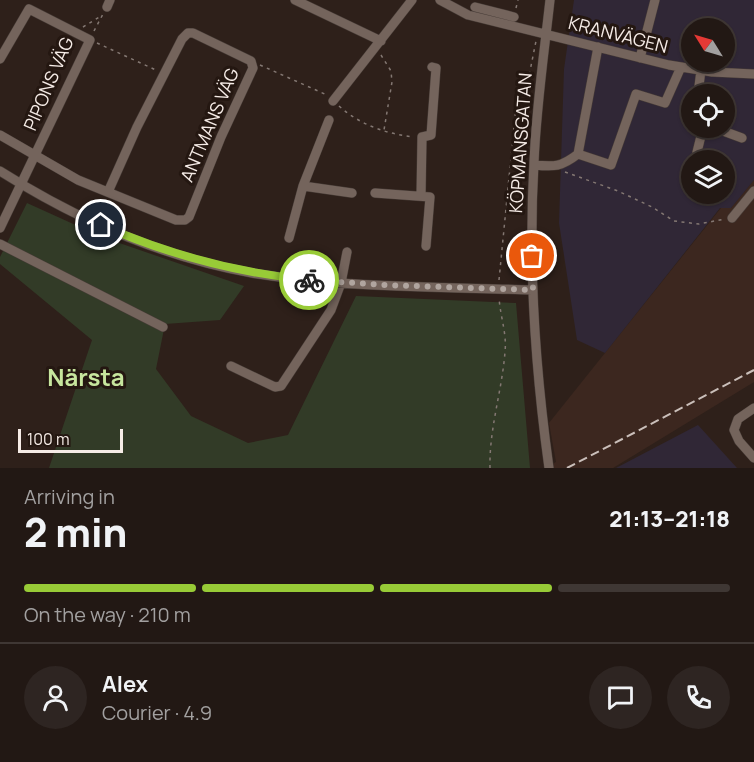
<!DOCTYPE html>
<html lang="en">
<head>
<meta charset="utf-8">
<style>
  :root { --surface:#221814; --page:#2e2522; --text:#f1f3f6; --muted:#a2a0a0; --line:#3f3734; --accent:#98cb37 }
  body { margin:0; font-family:Manrope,sans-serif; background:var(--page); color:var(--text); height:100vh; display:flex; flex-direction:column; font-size:22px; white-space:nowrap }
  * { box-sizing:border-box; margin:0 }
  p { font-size:20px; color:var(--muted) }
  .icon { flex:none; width:33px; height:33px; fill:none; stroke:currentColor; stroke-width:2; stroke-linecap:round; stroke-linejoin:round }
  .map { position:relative; height:468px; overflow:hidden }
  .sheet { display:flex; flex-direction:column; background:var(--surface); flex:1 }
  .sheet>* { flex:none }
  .needle { width:39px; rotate:307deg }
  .fabs { position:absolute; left:681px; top:18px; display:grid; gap:12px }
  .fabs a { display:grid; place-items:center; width:54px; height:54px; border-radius:50%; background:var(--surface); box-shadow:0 2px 4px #0004,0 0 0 2px var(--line); font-size:30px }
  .scale { position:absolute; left:18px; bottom:15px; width:105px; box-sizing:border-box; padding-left:6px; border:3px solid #f6ece7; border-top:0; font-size:16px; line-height:21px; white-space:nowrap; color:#f6ece7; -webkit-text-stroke:4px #241711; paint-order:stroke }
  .pin { position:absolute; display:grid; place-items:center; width:51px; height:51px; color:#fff; margin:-26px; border:3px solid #fff; border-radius:50%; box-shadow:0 2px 6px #0007 }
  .courier { position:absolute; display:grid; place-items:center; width:60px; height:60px; margin:-30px; border:4px solid #98cb37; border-radius:50%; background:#fff; color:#222; box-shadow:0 2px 8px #0007 }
  .head em { font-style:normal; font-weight:800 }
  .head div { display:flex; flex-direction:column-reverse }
  .head { display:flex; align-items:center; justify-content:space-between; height:102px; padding:0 24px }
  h1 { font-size:39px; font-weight:800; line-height:45px }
  .bar { display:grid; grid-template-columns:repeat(4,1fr); gap:9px 6px; align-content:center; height:72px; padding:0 24px }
  .bar i { height:8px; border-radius:4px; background:var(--line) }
  .bar .active { background:var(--accent) }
  .bar p { grid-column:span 4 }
  .line { display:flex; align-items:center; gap:15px; padding:0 24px; border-top:2px solid var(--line) }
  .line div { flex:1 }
  .round { display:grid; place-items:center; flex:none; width:63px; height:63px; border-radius:32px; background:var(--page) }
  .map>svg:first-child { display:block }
</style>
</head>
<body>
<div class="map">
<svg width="754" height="468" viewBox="0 0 754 468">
  <rect width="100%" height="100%" fill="#2e201a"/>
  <path fill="#3c271f" d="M754,180V382L613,468H545L556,462L549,423L721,208H731Z"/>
  <path fill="#302736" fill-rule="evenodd" d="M574,0H754V180L731,208H720L605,353L577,340L559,223L564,69ZM692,28H724V62H692ZM692,94H724V128H692ZM692,160H724V194H692Z
    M698,425L737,468H616Z"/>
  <path fill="#323b27" d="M27,203L102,237L244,286L220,320L165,324L156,369L191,416L248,443L288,435L356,296L516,303L530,468H49L92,340L0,264V257Z"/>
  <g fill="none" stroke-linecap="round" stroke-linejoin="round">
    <g stroke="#473c37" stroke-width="10">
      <path id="minor" d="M295,0L381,41
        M440,0L468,15L669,65L712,72L754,74
        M107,7L110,0
        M475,7L514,17
        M640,58L655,0
        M0,59L29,9L90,40L0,228
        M698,94L701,70
        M333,101L412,0
        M329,120L303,186L352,193
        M715,128L742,138
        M0,135L78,180L176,220H185L189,217L221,137L253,68L251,61L193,33H188L182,39L137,127L108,192
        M697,152L703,128
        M578,154L611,165L636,94L665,103L681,67
        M534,165C555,167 561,167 578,154L598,47
        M0,171C76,219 162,257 252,273C344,288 440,287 533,290
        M375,193L430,197L426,246
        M421,196L422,137L431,135L436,68L432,67
        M732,218L754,191
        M289,238L303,186
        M0,244L163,327
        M231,366L275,387L281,386L331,310L341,283L347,252
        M754,408L738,419L734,430L739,441L754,458
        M549,468C535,367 528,265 534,163C536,109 544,54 550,0"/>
    </g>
    <path stroke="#847873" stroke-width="1.5" stroke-dasharray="3 4.5" stroke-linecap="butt" d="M516,8L518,0
      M83,27L101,16
      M94,31L103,14
      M97,43L158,71
      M381,55L391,71L392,82L384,130
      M260,65L327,95
      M339,106C360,125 387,134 414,137
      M565,172L618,191L652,207L674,221L699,224L725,219
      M499,280L517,96L529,76L536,41
      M490,468C489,429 502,391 505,352C507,333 500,316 499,297"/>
    <use href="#minor" stroke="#74645c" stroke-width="9"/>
    <path stroke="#cabfba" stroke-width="2" stroke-dasharray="9 4.5" stroke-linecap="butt" d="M567,468L754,370"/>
  </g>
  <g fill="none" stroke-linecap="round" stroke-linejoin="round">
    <path stroke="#b0a59f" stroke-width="6" stroke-dasharray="0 10.8" d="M309,280L384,285L533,290L532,256"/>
    <path stroke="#98cb37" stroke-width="8" d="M101,225C167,254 237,273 309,280"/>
  </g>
  <g text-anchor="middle" stroke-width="6" stroke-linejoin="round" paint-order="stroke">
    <g font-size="18" fill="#f6ece7" stroke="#241711">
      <text transform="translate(618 35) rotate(14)" y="6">KRANVÄGEN</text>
      <text transform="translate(49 84) rotate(-67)" y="6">PIPONS VÄG</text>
      <text transform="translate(210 125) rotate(-67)" y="6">ANTMANS VÄG</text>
      <text transform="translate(521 143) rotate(-86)" y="6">KÖPMANSGATAN</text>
    </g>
    <g font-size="24" font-weight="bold" fill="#c7e69e" stroke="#241711">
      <text x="86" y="386">Närsta</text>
    </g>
  </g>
</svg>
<div class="fabs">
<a><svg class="needle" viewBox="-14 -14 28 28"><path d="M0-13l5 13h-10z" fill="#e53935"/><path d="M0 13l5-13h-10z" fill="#a2a0a0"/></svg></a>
<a><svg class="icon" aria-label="locate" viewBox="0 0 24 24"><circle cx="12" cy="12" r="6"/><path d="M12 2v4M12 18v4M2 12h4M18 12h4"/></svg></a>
<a><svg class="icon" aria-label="layers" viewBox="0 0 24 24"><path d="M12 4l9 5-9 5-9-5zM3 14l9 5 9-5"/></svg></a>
</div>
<div class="scale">100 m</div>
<div class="pin" style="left:532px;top:256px;background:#ea580c"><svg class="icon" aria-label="bag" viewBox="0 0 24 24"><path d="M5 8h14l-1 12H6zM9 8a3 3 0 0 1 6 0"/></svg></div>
<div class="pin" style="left:101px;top:225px;background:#1f2937"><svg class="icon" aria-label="home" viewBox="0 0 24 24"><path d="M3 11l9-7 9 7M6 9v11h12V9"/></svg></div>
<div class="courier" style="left:309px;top:280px"><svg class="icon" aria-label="bike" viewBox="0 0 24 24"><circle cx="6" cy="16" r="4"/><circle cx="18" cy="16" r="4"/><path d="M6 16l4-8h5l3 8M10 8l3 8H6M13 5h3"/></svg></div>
</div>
<section class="sheet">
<div class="head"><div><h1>2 min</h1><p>Arriving in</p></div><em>21:13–21:18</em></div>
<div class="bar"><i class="active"></i><i class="active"></i><i class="active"></i><i></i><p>On the way · 210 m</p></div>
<div class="line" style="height:108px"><a class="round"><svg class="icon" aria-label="person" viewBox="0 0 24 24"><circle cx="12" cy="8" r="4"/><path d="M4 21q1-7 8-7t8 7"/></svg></a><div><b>Alex</b><p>Courier · 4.9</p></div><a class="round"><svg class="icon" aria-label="chat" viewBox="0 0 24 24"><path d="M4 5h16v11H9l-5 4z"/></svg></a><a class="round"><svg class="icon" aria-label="phone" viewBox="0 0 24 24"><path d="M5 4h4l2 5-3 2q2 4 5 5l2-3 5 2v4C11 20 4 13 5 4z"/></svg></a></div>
</section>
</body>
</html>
